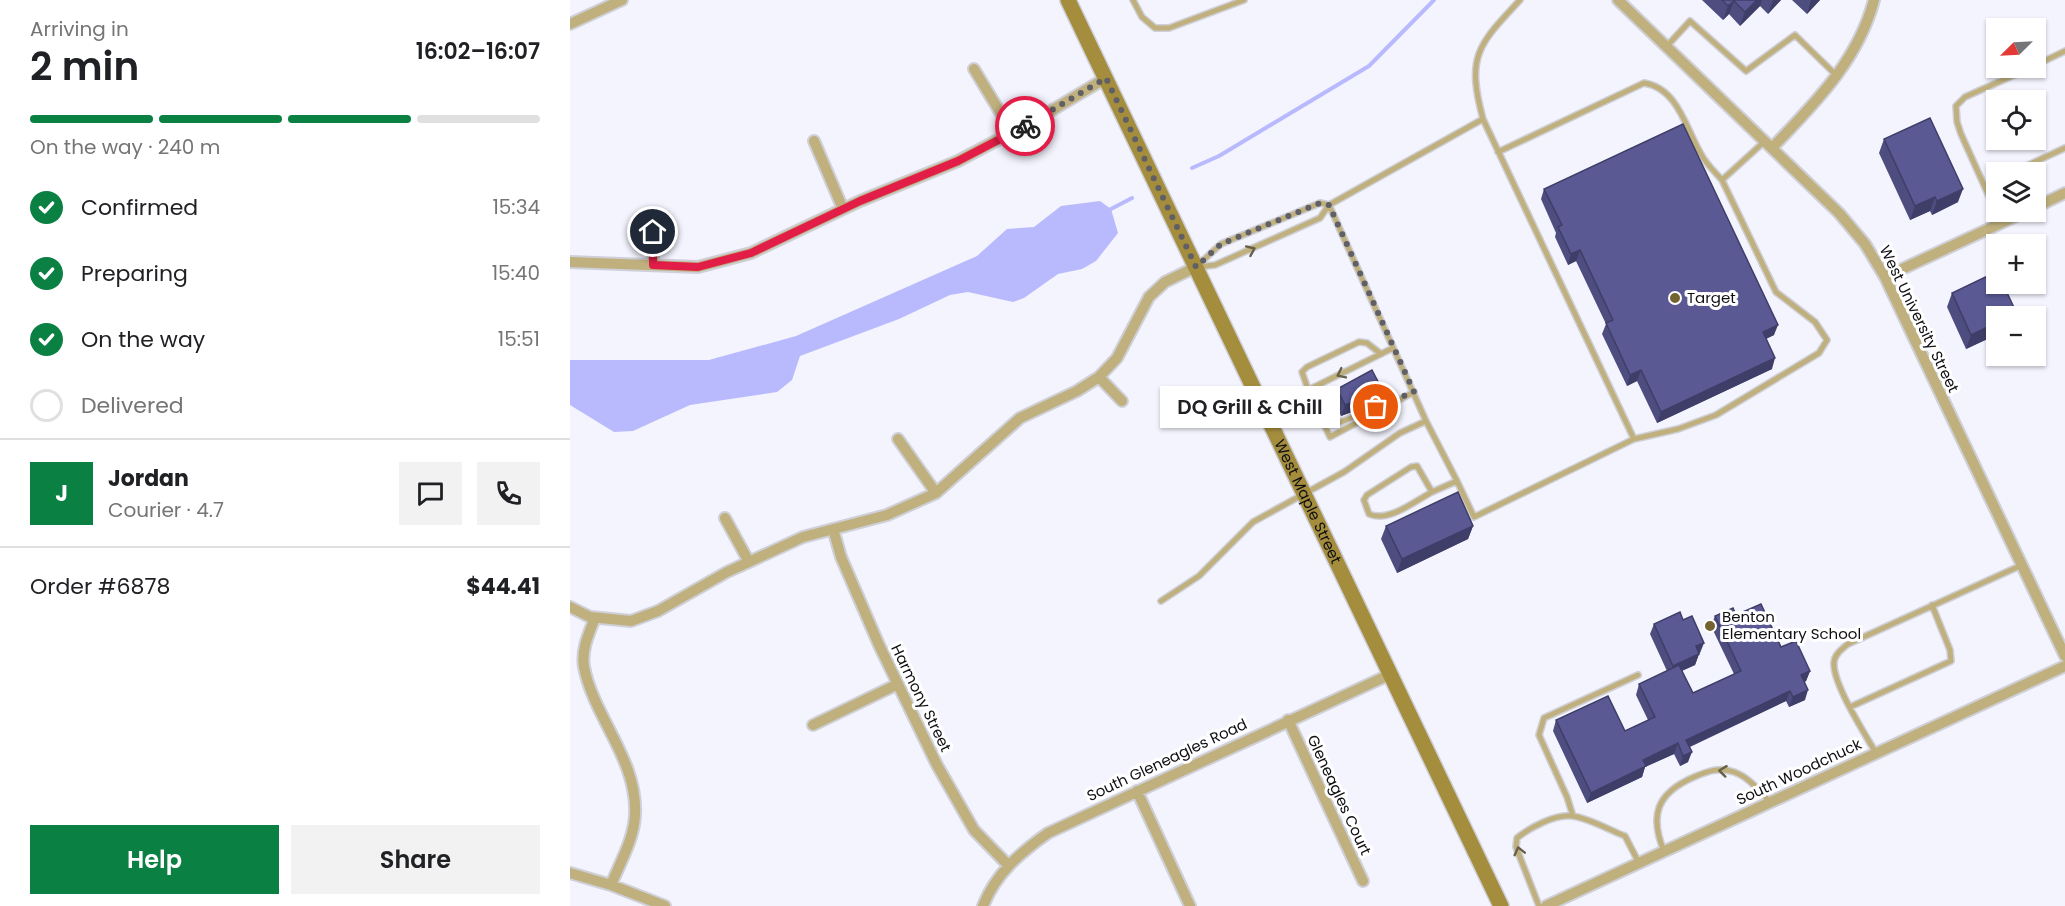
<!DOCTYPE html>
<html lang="en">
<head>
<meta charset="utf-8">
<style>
  :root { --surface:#fff; --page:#f2f2f2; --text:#202124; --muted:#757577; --line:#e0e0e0; --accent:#0b8043 }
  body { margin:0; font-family:Poppins,sans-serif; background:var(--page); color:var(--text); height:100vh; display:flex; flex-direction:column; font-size:22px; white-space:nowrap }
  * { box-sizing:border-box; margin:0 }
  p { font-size:20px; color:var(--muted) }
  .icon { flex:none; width:33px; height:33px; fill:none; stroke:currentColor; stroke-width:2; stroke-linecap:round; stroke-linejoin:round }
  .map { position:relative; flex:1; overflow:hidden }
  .panel { display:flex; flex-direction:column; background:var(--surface); width:570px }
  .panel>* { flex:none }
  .needle { width:39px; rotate:246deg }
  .tools { position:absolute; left:1416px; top:18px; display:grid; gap:12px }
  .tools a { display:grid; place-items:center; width:60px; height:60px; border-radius:0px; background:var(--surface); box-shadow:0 2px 4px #0004; font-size:30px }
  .pin { position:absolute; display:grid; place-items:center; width:51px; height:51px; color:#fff; margin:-26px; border:3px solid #fff; border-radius:50%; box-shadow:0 2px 6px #0007 }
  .courier { position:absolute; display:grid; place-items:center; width:60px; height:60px; margin:-30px; border:4px solid #e11d48; border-radius:50%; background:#fff; color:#222; box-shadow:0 2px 8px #0007 }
  .bubble { position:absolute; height:42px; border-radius:0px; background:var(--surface); box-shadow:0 2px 4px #0004; font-size:20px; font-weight:600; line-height:42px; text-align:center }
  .summary em { font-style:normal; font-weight:600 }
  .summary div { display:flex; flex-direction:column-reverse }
  .summary { display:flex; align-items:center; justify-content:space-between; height:102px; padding:0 30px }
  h1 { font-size:39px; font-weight:600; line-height:45px }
  .bar { display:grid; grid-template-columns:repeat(4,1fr); gap:9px 6px; align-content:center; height:72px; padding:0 30px }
  .bar i { height:8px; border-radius:4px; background:var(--line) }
  .bar .selected { background:var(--accent) }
  .bar p { grid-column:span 4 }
  .line { display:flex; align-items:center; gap:15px; padding:0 30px; border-top:2px solid var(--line) }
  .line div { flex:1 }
  .round { display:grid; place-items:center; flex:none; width:63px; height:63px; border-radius:0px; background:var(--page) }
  ol { padding:0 30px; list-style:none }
  li { display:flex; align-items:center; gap:18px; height:66px }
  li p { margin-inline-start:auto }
  li .icon { padding:6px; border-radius:50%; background:var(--accent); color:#fff; stroke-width:4 }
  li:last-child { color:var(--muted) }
  li i { width:33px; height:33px; border:3px solid var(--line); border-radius:50% }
  .cta { display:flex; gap:12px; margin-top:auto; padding:12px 30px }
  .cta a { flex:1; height:69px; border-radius:0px; background:var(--accent); color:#fff; font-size:24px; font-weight:600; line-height:69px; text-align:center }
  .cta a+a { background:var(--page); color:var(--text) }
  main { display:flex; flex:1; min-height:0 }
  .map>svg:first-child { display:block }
</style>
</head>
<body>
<main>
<section class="panel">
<div class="summary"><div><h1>2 min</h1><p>Arriving in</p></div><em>16:02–16:07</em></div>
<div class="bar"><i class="selected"></i><i class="selected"></i><i class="selected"></i><i></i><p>On the way · 240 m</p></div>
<ol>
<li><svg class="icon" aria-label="check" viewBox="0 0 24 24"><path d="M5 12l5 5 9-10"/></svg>Confirmed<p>15:34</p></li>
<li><svg class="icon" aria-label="check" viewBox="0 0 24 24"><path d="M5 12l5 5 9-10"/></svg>Preparing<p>15:40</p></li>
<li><svg class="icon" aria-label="check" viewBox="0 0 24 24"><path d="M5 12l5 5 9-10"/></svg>On the way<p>15:51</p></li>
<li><i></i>Delivered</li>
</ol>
<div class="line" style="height:108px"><b class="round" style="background:var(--accent);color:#fff">J</b><div><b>Jordan</b><p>Courier · 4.7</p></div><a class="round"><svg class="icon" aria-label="chat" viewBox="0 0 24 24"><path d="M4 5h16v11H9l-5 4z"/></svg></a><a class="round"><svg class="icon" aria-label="phone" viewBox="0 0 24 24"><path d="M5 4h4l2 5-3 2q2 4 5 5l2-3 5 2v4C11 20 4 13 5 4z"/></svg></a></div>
<div class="line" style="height:78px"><div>Order #6878</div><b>$44.41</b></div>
<div class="cta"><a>Help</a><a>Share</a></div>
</section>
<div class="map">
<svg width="1495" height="906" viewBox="0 0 1495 906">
  <rect width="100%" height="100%" fill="#f4f4fe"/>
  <path fill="#b9bafd" d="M530,201L541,209L548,233L526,261L512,269L488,274L454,298L443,302L398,292L380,295L329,319L230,356L222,380L207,392L120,405L63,431L44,432L0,405V360H139L226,336L407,256L437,229L464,227L491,206Z"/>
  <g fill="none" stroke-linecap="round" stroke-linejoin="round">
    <path stroke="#b9bafd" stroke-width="4" d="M622,168L649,156L799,66L864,0
      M541,209L562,198"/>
    <g stroke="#cfcfd8" stroke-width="8">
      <path id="lane" d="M563,0L572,17L585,28H599L674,0
        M950,0C908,45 896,56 913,119L1064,439L1108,429L1146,415L1249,353L1257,340L1245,322L1206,292L1152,180
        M1097,46L1120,21L1176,71L1225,35L1266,75
        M1466,65L1495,51
        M928,152L1074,83C1108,88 1116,129 1131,154C1136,164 1145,172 1152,180L1195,141
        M1443,172L1495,148
        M1415,186L1426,180
        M759,205L856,421L887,481L862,492L847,466L841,467L797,495L794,500L799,514C818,523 845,501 862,492
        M1431,223L1391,134L1387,122L1386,106L1395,97L1460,68
        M628,265L651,244L750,203L759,205
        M627,267L645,265L750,218L759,205L913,119
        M823,348L738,390L760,437L844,392
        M739,392L732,372L737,367L789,342L797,343L811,354
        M750,407L757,422L763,425L819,403
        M887,481L904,517L1064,439
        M591,601L629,576L683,522L774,472L830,433L856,421
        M1280,707L1381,661L1380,650L1362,605
        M1306,753C1295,734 1262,683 1264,662C1265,654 1272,649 1278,644L1452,565
        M1003,816L997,797L969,735L974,718L1068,675
        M1094,851C1079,815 1087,793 1124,777C1138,771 1149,767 1164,772C1179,777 1189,791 1200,802
        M969,906L946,847L947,838C959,828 985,814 1002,816C1019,818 1039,830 1055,836L1069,863"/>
    </g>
    <g stroke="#cfcfd8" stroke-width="14">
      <path id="street" d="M1048,0L1269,213L1295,244L1315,277L1495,656
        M0,24L52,0
        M404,69L442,132
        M244,141L273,209
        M1202,148C1244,104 1288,61 1304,0
        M1466,207L1495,193
        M0,262L128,267L181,253L290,201L388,161L469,118L536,78
        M83,265L84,216
        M1315,277L1455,212
        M529,377L552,401
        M328,439L366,493
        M155,518L179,562
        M263,529L271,557L309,645L367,765L404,830L438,865
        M0,607L20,617L61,621L88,611L157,572L233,537L317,515L366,493L450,418L507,391L529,377L547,358L579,297L595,282L626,267
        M25,618C19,633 11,650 14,667C24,718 68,760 65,815C64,839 50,863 41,885
        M718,720L793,881
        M243,725L328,684
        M567,791L620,906
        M0,873L41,885L95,906
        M413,906C426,873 450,853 478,833L821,674
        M976,906L1495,666"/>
    </g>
    <g stroke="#cfcfd8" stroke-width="18">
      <g id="secondary">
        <path id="s1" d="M498,0L931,906"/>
      </g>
    </g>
    <use href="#lane" stroke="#bfb07e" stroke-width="5"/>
    <use href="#street" stroke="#bfb07e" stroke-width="10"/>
    <use href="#secondary" stroke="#a48d3c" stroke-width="15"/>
  </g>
  <path fill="#4d4d7f" d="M1132,0H1211L1198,14L1190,6L1170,26L1159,14L1153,20Z
    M1222,0H1250L1237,14Z
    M1314,139L1388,202L1362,215L1360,211L1340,220L1309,153Z
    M974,189L1204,335L1196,339L1202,369L1087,423L1067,381L1057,386L1032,334L1036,324L1006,261L998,265L985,237L986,233L971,199Z
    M1382,293L1447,314L1446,316H1426V335L1396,349L1377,307Z
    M767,389L813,391L809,402L771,416L763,399Z
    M816,526H903L898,539L827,573L811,539Z
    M1166,615L1211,647L1240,671L1236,681L1235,682V700L1219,707L1216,701L1120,747L1118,762L1110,766L1104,754L1075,767L1072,777L1017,803L983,731L986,720L1055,731L1078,720L1066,695L1069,684L1097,671L1080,634L1084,624L1130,653L1129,654L1125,665L1112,671L1123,693L1164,674L1141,626L1145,616Z"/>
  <path fill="#3f3e68" d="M1187,0H1192L1190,6L1170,26L1175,12Z
    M1203,0H1211L1198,14Z
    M1241,0H1250L1237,14Z
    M1164,1L1159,14L1153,20L1158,6Z
    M1393,189L1388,202L1362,215L1367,201Z
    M1365,197L1360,211L1340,220L1345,206Z
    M1010,250L1006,261L998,265L1001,254Z
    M1426,323V335L1396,349L1401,335Z
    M1208,325L1204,335L1189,342L1193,332Z
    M1205,358L1202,369L1087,423L1091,412Z
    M1071,370L1067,381L1057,386L1060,375Z
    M813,391L809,402L771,416L775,405Z
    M903,526L898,539L827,573L832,559Z
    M1134,643L1130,653L1122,657L1126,646Z
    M1129,654L1125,665L1099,676L1103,666Z
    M1240,671L1236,681L1227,685L1231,675Z
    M1238,690L1235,700L1219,707L1223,697Z
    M1220,691L1216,701L1112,750L1116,740Z
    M1108,743L1104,754L1075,767L1072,777L1017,803L1021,793L1073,760Z
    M1122,752L1118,762L1110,766L1113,756Z"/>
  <path fill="#5a5994" stroke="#3f3e68" stroke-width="1.5" d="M1152,0H1187L1175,12L1164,1L1158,6Z
    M1360,118L1393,189L1367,201L1365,197L1345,206L1314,139Z
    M1113,124L1208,325L1193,332L1205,358L1091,412L1071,370L1060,375L1036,323L1043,320L1010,250L1001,254L988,227L992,225L974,189Z
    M1426,272V284H1433L1447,314L1441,316H1426V323L1401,335L1382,293Z
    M802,370L813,391L775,405L767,389Z
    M888,492L903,526L832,559L816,526Z
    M1191,604L1211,647L1226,641L1240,671L1231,675L1238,690L1223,697L1220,691L1116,740L1122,752L1113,756L1108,743L1073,760L1076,766L1021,793L986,720L1038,696L1055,731L1085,717L1069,684L1109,665L1123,693L1171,671L1145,616L1163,608L1166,615Z
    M1110,612L1113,620L1122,616L1134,643L1126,646L1129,654L1103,666L1084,624Z"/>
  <defs><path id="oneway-chevron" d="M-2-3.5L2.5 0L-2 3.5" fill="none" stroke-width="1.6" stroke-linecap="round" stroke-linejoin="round" transform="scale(1.5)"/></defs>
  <g stroke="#676048">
    <use href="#oneway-chevron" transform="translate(681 250) rotate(-24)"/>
    <use href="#oneway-chevron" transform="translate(771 374) rotate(154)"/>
    <use href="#oneway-chevron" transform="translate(1153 771) rotate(-173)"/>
    <use href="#oneway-chevron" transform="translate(949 851) rotate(-104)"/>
  </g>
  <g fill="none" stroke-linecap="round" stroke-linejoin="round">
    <path stroke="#5f5f65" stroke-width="6" stroke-dasharray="0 10.8" d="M455,126L536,78L626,267L651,244L750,203L759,205L844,392L806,407"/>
    <path stroke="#e11d48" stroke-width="8" d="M83,232V265L128,267L181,253L290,201L388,161L455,126"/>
  </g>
  <g fill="#726331" stroke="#fff" stroke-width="2">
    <circle cx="1105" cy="298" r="6"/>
    <circle cx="1140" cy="626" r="6"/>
  </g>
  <g text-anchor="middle" stroke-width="6" stroke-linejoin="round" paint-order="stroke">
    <g font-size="15" fill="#0f0f13" stroke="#fff" text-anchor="start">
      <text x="1117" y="303">Target</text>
      <text x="1152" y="622">Benton<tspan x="1152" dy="17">Elementary School</tspan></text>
    </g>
    <g font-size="15" fill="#0f0f13" stroke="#fff">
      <text transform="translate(1349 319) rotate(64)" y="5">West University Street</text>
      <text dy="5" stroke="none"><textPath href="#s1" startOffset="556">West Maple Street</textPath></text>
      <text transform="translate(351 698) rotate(64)" y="5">Harmony Street</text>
      <text transform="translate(597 760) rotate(-25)" y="5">South Gleneagles Road</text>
      <text transform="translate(1229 772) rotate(-25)" y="5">South Woodchuck</text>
      <text transform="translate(769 795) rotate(65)" y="5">Gleneagles Court</text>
    </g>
  </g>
</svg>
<div class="tools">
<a><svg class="needle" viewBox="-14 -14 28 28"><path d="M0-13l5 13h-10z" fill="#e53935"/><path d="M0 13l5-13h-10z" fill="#757577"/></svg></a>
<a><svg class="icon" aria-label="locate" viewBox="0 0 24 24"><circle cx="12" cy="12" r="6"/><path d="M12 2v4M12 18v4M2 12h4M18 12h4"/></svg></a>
<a><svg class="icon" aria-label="layers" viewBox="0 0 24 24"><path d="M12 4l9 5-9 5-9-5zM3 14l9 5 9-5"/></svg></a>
<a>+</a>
<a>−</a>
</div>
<div class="pin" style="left:806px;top:407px;background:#ea580c"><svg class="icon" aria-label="bag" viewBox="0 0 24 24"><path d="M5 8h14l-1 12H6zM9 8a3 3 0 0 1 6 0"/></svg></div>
<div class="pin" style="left:83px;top:232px;background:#1f2937"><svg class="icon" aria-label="home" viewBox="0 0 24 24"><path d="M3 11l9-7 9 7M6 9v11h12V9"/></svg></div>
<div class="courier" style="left:455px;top:126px"><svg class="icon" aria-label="bike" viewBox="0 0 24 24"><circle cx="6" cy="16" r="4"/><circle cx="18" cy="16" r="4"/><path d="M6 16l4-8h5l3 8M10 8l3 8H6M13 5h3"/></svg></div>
<div class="bubble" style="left:590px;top:386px;width:180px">DQ Grill &amp; Chill</div>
</div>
</main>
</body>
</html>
